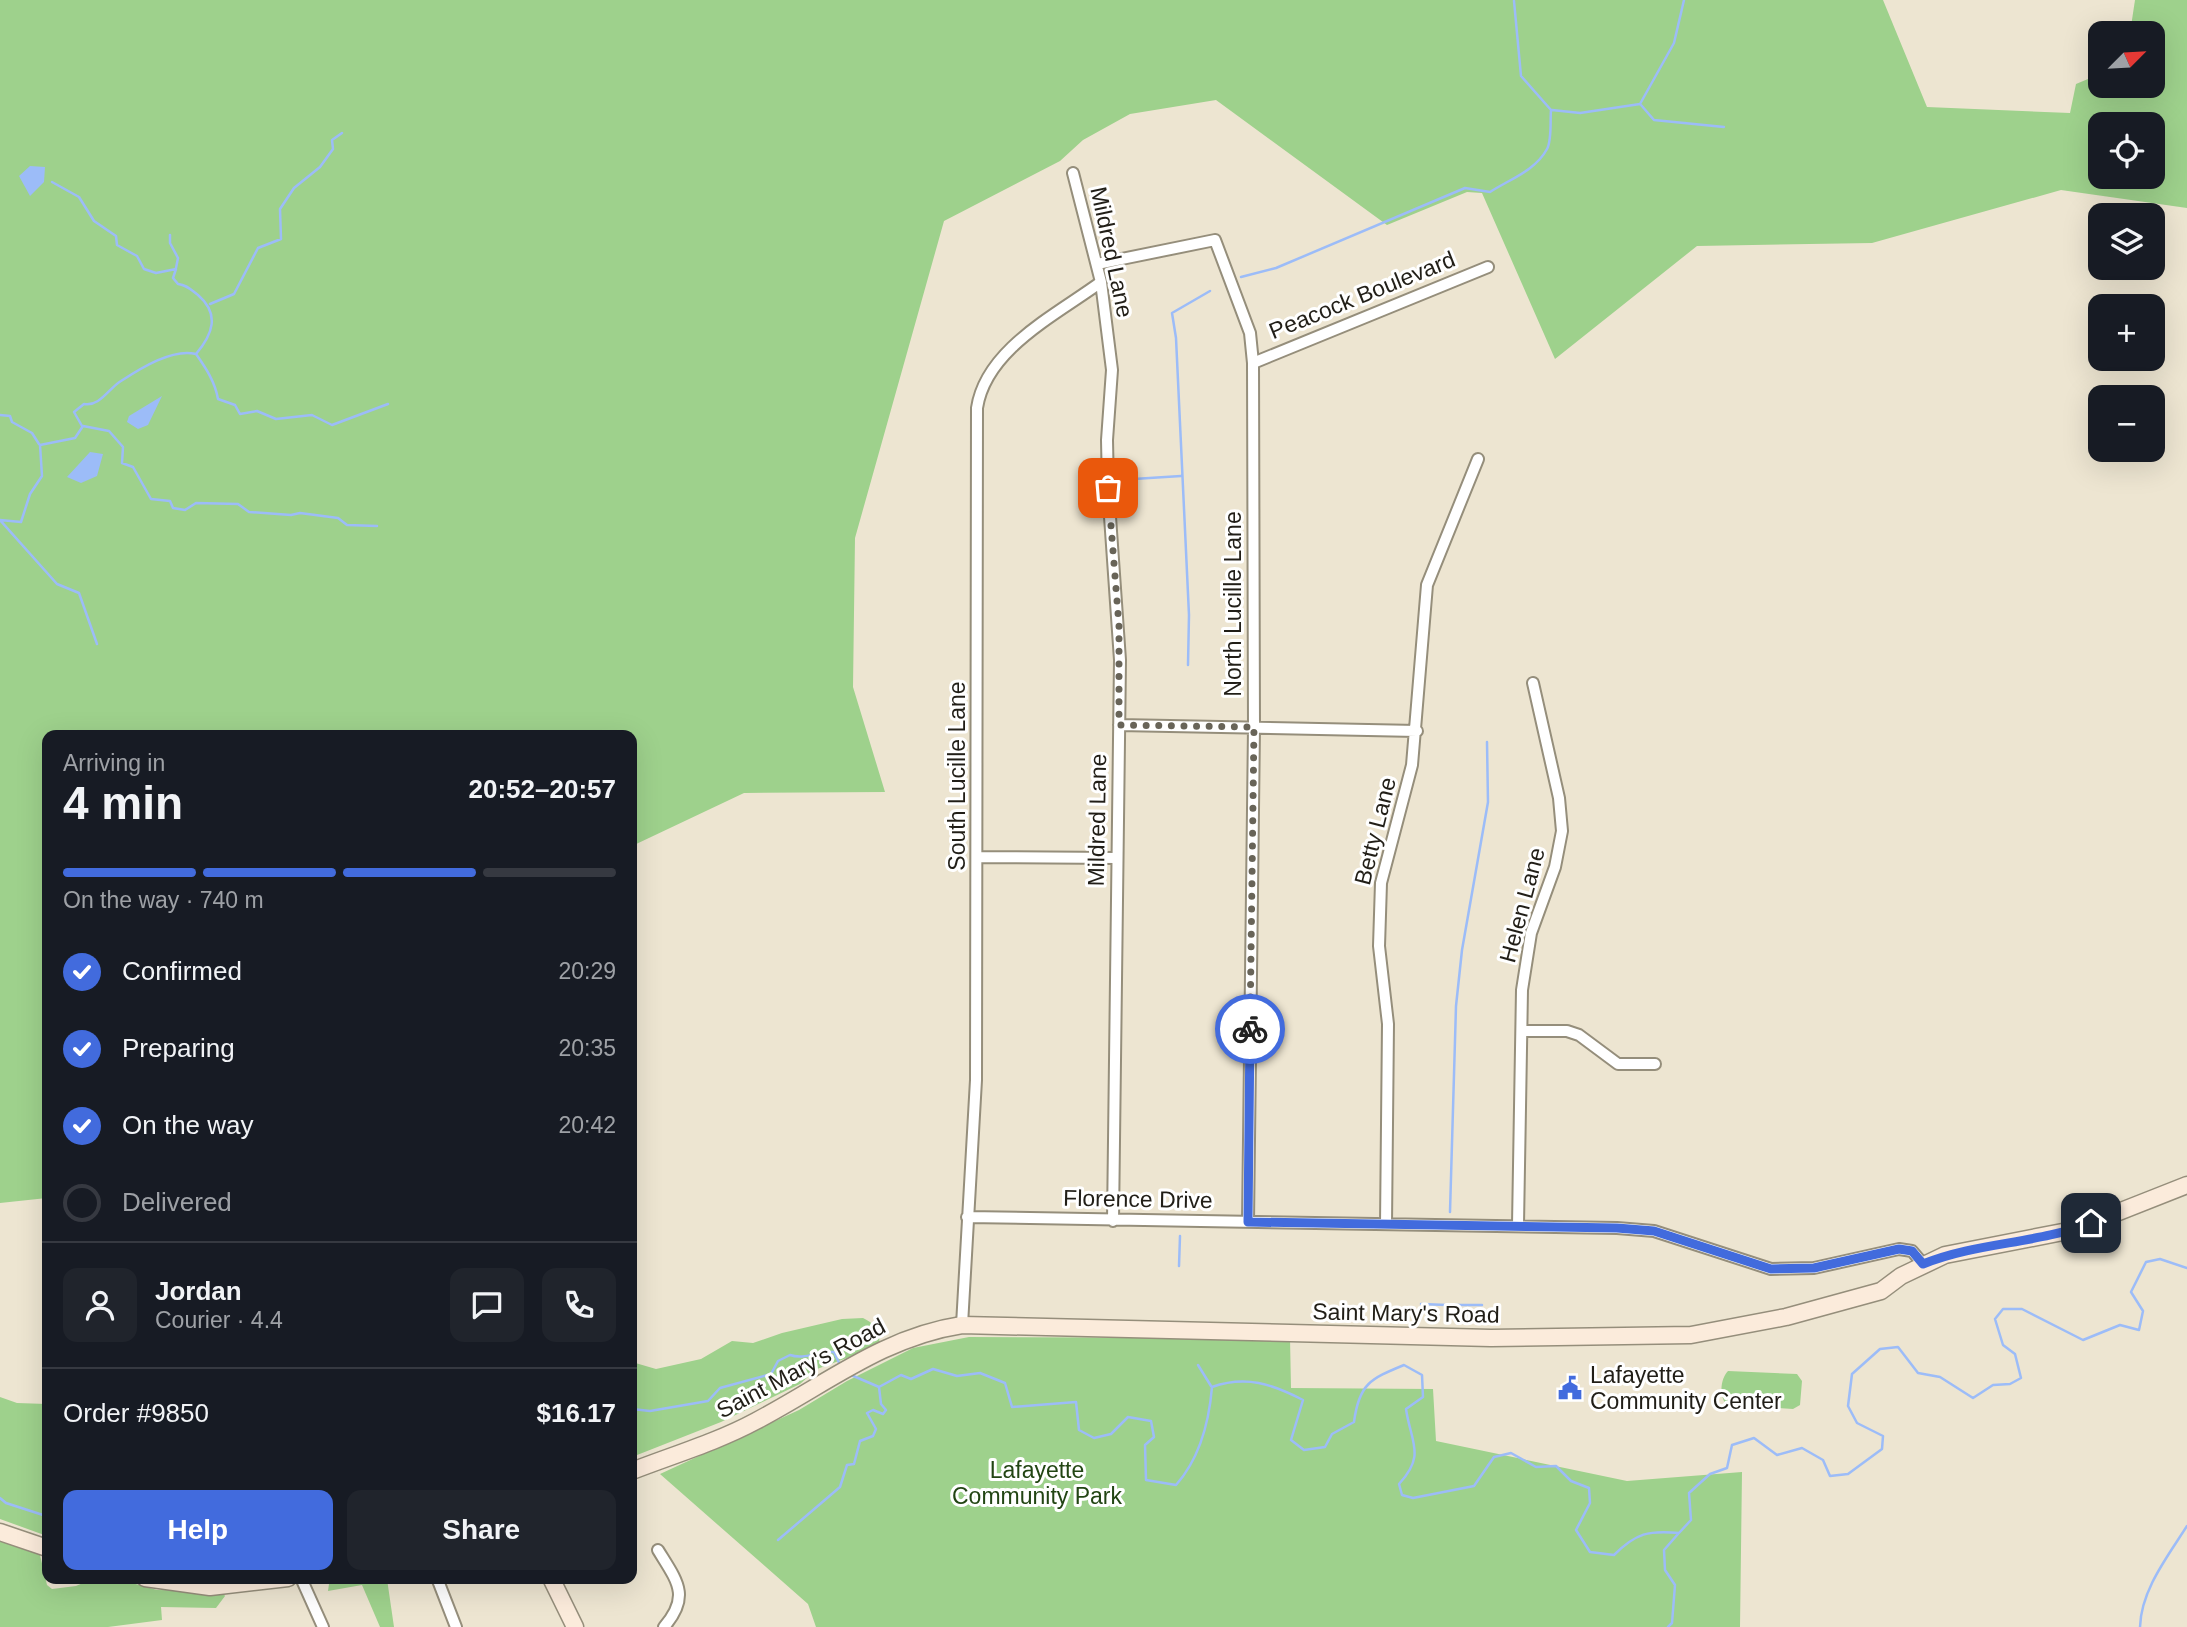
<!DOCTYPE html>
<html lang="en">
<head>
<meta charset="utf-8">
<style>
  :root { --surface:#171b24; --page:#20242c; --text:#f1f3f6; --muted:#9ea1a6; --line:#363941; --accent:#426bdd }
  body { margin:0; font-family:Helvetica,sans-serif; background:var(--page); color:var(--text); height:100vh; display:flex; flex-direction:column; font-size:26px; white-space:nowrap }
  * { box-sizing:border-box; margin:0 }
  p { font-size:23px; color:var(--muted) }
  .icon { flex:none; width:38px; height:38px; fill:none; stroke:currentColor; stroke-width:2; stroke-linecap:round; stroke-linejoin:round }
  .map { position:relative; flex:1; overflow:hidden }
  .details { position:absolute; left:42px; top:730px; width:595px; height:854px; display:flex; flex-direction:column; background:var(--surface); border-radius:14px; box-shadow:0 7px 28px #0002 }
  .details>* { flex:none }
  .needle { width:46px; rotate:66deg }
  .fabs { position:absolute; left:2088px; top:21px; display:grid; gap:14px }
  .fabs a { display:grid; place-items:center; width:77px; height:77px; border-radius:14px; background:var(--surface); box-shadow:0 7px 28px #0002; font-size:35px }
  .pin { position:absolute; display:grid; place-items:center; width:60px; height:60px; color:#fff; margin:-30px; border-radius:14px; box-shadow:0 4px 10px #0006 }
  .courier { position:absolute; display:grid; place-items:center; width:70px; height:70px; margin:-35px; border:5px solid #426bdd; border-radius:50%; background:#fff; color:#222; box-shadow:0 2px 9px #0007 }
  .head em { font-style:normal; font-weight:600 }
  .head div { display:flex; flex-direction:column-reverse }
  .head { display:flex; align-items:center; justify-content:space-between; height:119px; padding:0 21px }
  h1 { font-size:46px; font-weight:600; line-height:52px }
  .bar { display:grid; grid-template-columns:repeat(4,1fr); gap:10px 7px; align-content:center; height:84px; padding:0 21px }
  .bar i { height:9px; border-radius:5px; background:var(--line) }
  .bar .on { background:var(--accent) }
  .bar p { grid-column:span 4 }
  .line { display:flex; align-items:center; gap:18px; padding:0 21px; border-top:2px solid var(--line) }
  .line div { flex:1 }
  .round { display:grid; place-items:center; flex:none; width:74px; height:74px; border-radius:14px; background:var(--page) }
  ol { padding:0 21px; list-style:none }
  li { display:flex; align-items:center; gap:21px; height:77px }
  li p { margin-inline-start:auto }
  li .icon { padding:7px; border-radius:50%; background:var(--accent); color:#fff; stroke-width:4 }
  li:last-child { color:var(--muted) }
  li i { width:38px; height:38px; border:4px solid var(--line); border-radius:50% }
  .action { display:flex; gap:14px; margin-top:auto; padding:14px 21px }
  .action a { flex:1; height:80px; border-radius:14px; background:var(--accent); color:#fff; font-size:28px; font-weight:600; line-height:80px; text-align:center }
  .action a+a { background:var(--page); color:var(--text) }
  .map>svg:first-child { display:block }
</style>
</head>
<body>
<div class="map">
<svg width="2187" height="1627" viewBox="0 0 2187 1627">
  <rect width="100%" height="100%" fill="#ede5d1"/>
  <path fill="#9ed18c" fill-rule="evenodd" d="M0,0H1883L1927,107L2070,113L2076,84L2100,74V86H2152V33H2130L2135,0H2187V208L2061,190L1872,243L1697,246L1555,359L1482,193L1467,192L1387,225L1216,100L1130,114L1083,140L1060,161L944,221L855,538L853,687L885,792L744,793L632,846V735H47V1198L0,1203ZM2100,124H2152V177H2100Z
    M863,1318C875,1324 881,1330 879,1344L874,1348L817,1369L800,1384L721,1422L632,1457V1362L656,1369L701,1359L732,1341L753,1343L782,1333L842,1319Z
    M969,1337L1290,1338L1291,1388L1433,1389L1436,1441L1627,1481L1742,1472L1740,1627H816L808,1604L660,1474L799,1410L847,1381L913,1348Z
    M1728,1371L1797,1374L1802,1381L1800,1405L1793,1409L1727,1405C1719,1398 1720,1379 1728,1371Z
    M0,1397L17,1403L47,1404V1536L0,1519Z
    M0,1539L40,1555L47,1585L52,1589L76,1586L92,1579L114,1578L157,1590L222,1591L225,1596L216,1608L161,1607L162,1620L108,1627H0Z
    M387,1579L394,1627H380L362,1585L328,1591L329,1584L345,1579Z"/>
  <path fill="#9cbcf8" d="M30,166L45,167L44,182L30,196L19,176Z
    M162,396L148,425L138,429L127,422L129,416Z
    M90,452L103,454L97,476L81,483L67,477Z"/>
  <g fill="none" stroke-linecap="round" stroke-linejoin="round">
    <path stroke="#9cbcf8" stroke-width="2.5" d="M1641,105L1654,120L1724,127
      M1552,110L1580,113L1640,104L1674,43L1684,0
      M52,182L79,197L94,221L116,236L117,245L137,256L144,269L156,273L176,269L173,278L178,284C187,285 191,290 198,295C220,314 213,334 196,354
      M170,235V243L178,258L176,268
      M1241,277L1276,268L1465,188L1490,192C1510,179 1535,171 1547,149C1552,140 1550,121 1551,110L1521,76L1514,1
      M210,304L234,294L258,248L281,239L280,209L294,188L320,167L333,149L332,140L342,133
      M0,415L10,416L12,422L32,433L39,444
      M82,426L74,412L84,404C100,407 109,388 121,381C141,368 173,348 196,354C206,368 215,382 218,399L235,405L240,414L257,411L276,419L312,415L332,425L388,404
      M1118,480L1181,476
      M0,520L21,522L30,494L42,476L40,445L75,438L83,426L109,431L123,447L122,463L133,467L151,499L170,501L173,508L185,510L196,503L238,504L249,512L291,515L300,513L338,518L347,525L377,526
      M0,520L57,584L79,593L97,644
      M1188,665L1189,615L1176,338L1172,313L1210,291
      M1450,1212L1456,1006L1462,950L1488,802L1487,742
      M1179,1266L1180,1236
      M1421,1304L1447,1305
      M1451,1305H1482
      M1198,1365L1211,1386
      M851,1375L879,1387L901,1375L911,1379L933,1369L957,1376L980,1373L1005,1383L1012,1407L1076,1402L1079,1430L1094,1438L1111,1434L1128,1417L1151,1421L1154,1437L1145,1445L1146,1480L1176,1485C1200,1458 1209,1423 1212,1387C1246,1375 1272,1384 1303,1400L1291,1440L1304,1450L1325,1447L1332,1434L1354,1422C1359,1384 1370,1379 1404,1365L1422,1375L1423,1397L1406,1409C1411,1443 1426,1455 1399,1484L1402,1495L1413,1498L1474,1486L1494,1457L1511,1453L1536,1467L1556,1466L1571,1481L1589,1488L1590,1503L1576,1530L1590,1552L1614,1555C1636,1533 1649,1530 1679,1533L1691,1520L1689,1493L1710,1474L1727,1468L1732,1445L1754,1438L1777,1455L1802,1448L1823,1460L1830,1476L1848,1474L1882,1449L1883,1436L1857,1423L1848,1406L1852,1374L1880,1349L1898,1347L1918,1373L1940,1377L1973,1398L1993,1385L2010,1384L2021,1378L2015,1354L2003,1345L1995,1319L2003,1309H2022L2083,1340L2120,1325L2139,1330L2143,1311L2131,1292L2146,1262L2160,1259L2187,1268
      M632,1409L650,1411L708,1401L720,1388L771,1374L778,1361L790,1355C805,1360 817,1351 834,1352L841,1367
      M0,1498L6,1503L43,1515L47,1513
      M778,1540L840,1487L847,1465L854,1464L860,1441L873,1436L876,1429L867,1413L873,1410L883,1414L886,1410L881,1404L879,1387
      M1668,1627L1672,1623L1675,1585L1665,1570L1664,1550L1678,1534
      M2140,1627C2141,1590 2168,1556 2187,1526"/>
    <g stroke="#958e7b" stroke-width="14">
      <path id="street" d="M1073,173L1101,282L1112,370L1107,440L1108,488L1120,660L1113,1221
        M1097,264L1215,240L1250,333L1253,363L1254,727L1248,1222
        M1253,363L1488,267
        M1119,725L1417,731
        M978,857L1117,858
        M1522,1031H1567L1579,1035L1618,1064H1655
        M967,1217L1617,1228L1654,1231L1771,1269L1814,1268L1899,1249L1912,1251L1923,1264
        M1386,1224L1388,1024L1379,946L1381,883L1412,765L1427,585L1478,459
        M1518,1225L1522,990L1531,933L1555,867L1562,831L1559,798L1533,683
        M962,1325L976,1080L977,408C986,349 1056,315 1101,282
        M658,1550C677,1581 691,1596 664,1627
        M301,1578L323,1627
        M437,1578L456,1627"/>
    </g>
    <g stroke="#958e7b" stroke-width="19">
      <path id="secondary" d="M632,1471C673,1455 717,1442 756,1421C825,1385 883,1337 962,1325L1491,1338L1691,1335L1786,1317L1881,1291L1901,1276L1945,1255L2073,1230L2187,1185
        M0,1532L47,1548
        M145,1578L210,1587L288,1578
        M551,1578L575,1627"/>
    </g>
    <use href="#street" stroke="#fff" stroke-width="10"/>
    <use href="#secondary" stroke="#fbebdb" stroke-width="16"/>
  </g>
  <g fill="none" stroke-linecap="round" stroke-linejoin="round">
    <path stroke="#686458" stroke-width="7" stroke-dasharray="0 12.6" d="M1108,488L1119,626V725L1254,727L1250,1029"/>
    <path stroke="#426bdd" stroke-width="9" d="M1250,1029L1248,1222L1617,1228L1654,1231L1771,1269L1814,1268L1899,1249L1912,1251L1923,1264C1977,1242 2037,1244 2091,1223"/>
  </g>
  <defs>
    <g id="civic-bare" transform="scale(1.89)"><path d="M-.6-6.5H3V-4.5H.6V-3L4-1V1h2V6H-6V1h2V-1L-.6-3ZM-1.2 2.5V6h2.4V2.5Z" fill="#426bdd" stroke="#fff" stroke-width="2.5" paint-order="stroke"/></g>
  </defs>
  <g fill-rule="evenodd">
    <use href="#civic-bare" x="1570" y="1388"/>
  </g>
  <g text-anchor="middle" stroke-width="6" stroke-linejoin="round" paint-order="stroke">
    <g font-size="23" fill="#211e17" stroke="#fff">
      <text transform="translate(1112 252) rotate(78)" y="8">Mildred Lane</text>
      <text transform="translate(1362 295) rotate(-22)" y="8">Peacock Boulevard</text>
      <text transform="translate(1233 604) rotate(-90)" y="8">North Lucille Lane</text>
      <text transform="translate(957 776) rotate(-90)" y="8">South Lucille Lane</text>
      <text transform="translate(1097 820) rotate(-89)" y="8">Mildred Lane</text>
      <text transform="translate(1375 831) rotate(-76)" y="8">Betty Lane</text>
      <text transform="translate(1522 905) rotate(-75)" y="8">Helen Lane</text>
      <text transform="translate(1138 1199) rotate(1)" y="8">Florence Drive</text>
      <text transform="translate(1406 1313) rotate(1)" y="8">Saint Mary's Road</text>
      <text transform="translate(801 1368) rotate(-28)" y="8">Saint Mary's Road</text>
    </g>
    <g font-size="23" fill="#211e17" stroke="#fff" text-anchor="start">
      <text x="1590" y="1383">Lafayette<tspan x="1590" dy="26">Community Center</tspan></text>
    </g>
    <g font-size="23" fill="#224513" stroke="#fff">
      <text x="1037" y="1478">Lafayette<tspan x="1037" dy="26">Community Park</tspan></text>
    </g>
  </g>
</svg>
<div class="fabs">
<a><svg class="needle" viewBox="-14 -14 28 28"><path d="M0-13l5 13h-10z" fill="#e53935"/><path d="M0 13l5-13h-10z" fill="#9ea1a6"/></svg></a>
<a><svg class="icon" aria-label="locate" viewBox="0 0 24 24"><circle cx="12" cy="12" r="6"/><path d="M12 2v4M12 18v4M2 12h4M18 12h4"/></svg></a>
<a><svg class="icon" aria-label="layers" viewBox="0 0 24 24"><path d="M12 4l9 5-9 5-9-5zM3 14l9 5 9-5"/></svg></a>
<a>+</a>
<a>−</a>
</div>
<div class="pin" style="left:1108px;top:488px;background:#ea580c"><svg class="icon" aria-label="bag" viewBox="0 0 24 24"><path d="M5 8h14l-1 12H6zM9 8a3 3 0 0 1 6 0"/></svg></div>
<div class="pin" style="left:2091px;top:1223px;background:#1f2937"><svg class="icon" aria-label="home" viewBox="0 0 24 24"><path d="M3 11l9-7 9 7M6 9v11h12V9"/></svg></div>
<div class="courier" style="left:1250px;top:1029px"><svg class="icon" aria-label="bike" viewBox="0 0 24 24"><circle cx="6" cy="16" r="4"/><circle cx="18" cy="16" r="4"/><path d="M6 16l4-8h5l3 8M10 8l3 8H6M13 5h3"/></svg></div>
<section class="details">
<div class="head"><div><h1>4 min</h1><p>Arriving in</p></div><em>20:52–20:57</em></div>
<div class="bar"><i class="on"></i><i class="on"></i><i class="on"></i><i></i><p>On the way · 740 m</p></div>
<ol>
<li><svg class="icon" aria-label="check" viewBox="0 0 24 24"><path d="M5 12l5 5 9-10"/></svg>Confirmed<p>20:29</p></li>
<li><svg class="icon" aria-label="check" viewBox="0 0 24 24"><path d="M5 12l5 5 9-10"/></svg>Preparing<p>20:35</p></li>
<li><svg class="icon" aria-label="check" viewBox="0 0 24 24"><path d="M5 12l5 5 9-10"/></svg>On the way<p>20:42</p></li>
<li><i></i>Delivered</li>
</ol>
<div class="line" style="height:126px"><a class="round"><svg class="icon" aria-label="person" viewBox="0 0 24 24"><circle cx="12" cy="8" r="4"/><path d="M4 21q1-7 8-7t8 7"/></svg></a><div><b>Jordan</b><p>Courier · 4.4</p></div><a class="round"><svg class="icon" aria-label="chat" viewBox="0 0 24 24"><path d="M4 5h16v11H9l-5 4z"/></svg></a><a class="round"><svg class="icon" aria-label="phone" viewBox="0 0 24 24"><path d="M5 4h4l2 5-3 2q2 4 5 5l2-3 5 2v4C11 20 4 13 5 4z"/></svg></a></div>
<div class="line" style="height:91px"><div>Order #9850</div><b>$16.17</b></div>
<div class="action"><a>Help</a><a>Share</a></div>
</section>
</div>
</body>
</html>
